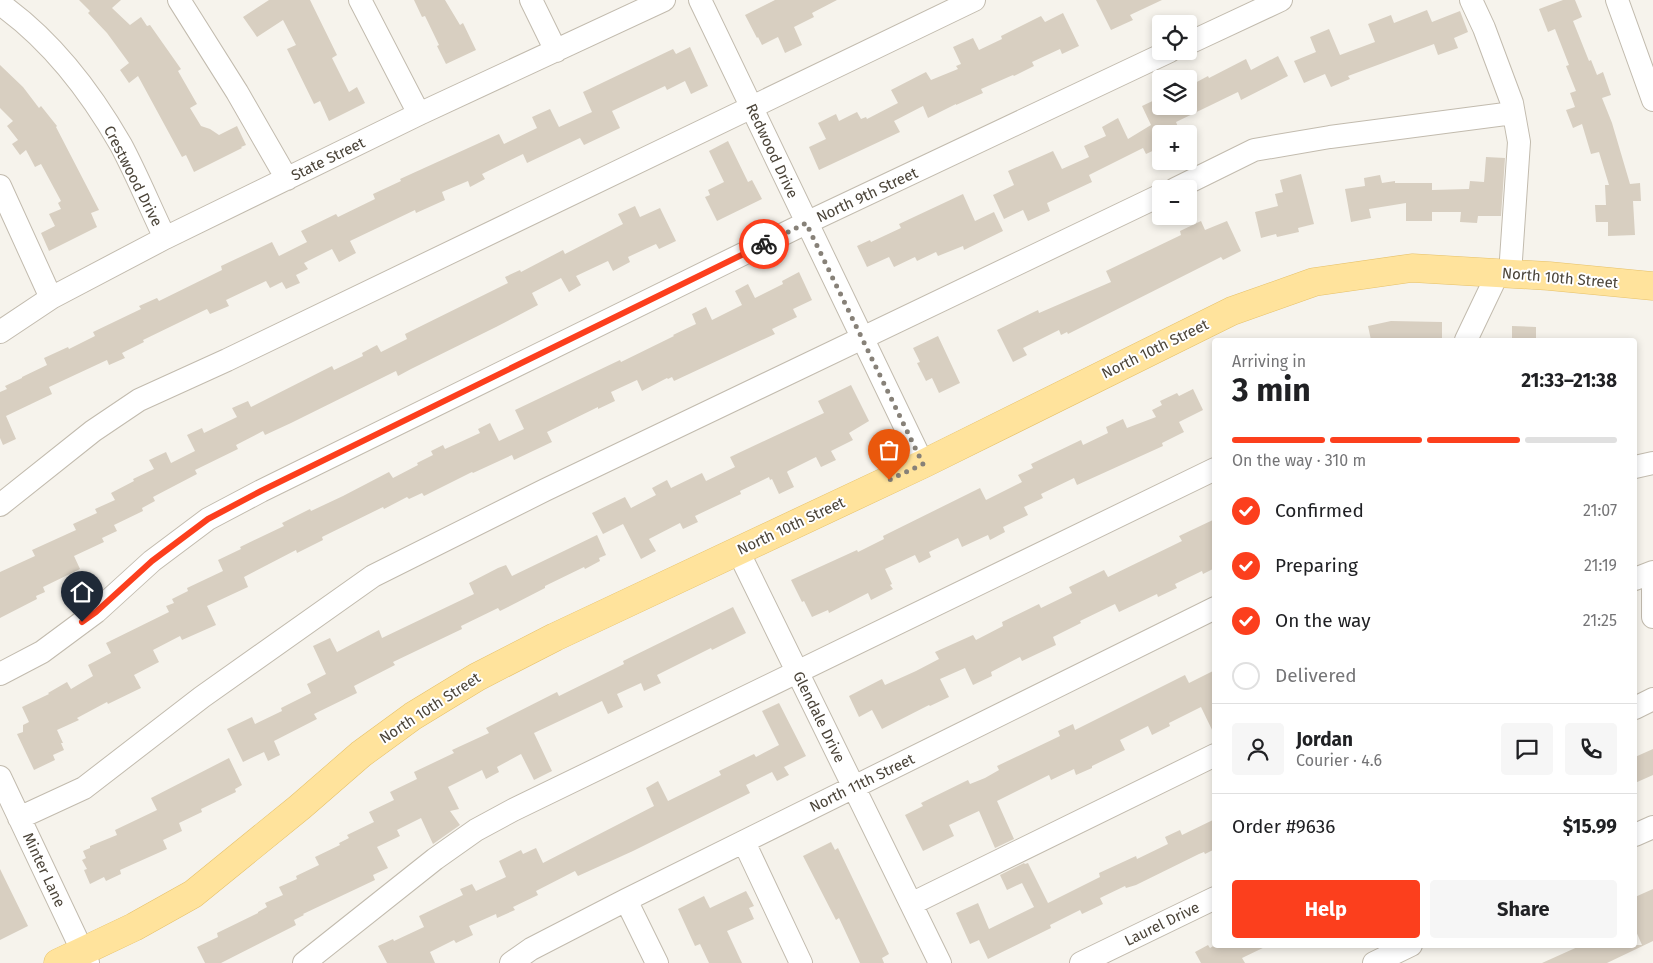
<!DOCTYPE html>
<html lang="en">
<head>
<meta charset="utf-8">
<style>
  :root { --surface:#fff; --page:#f6f6f6; --text:#202124; --muted:#757577; --line:#e0e0e0; --accent:#fc3f1d }
  body { margin:0; font-family:"Fira Sans",sans-serif; background:var(--page); color:var(--text); height:100vh; display:flex; flex-direction:column; font-size:19px; white-space:nowrap }
  * { box-sizing:border-box; margin:0 }
  p { font-size:16px; color:var(--muted) }
  .icon { flex:none; width:28px; height:28px; fill:none; stroke:currentColor; stroke-width:2; stroke-linecap:round; stroke-linejoin:round }
  .map { position:relative; flex:1; overflow:hidden }
  .sheet { position:absolute; left:1212px; top:338px; width:425px; height:610px; display:flex; flex-direction:column; background:var(--surface); border-radius:5px; box-shadow:0 2px 8px #0003 }
  .sheet>* { flex:none }
  .controls { position:absolute; left:1152px; top:15px; display:grid; gap:10px }
  .controls a { display:grid; place-items:center; width:45px; height:45px; border-radius:5px; background:var(--surface); box-shadow:0 2px 8px #0003; font-size:25px }
  .pin { position:absolute; display:grid; place-items:center; width:42px; height:42px; color:#fff; margin:-51px -21px; border-radius:50% 50% 50% 0; rotate:-45deg; box-shadow:0 0 5px #0007 }
  .pin .icon { rotate:45deg }
  .courier { position:absolute; display:grid; place-items:center; width:50px; height:50px; margin:-25px; border:4px solid #fc3f1d; border-radius:50%; background:#fff; color:#222; box-shadow:0 1px 6px #0007 }
  .overview em { font-style:normal; font-weight:700 }
  .overview div { display:flex; flex-direction:column-reverse }
  .overview { display:flex; align-items:center; justify-content:space-between; height:85px; padding:0 20px }
  h1 { font-size:32px; font-weight:700; line-height:38px }
  .bar { display:grid; grid-template-columns:repeat(4,1fr); gap:8px 5px; align-content:center; height:60px; padding:0 20px }
  .bar i { height:6px; border-radius:4px; background:var(--line) }
  .bar .current { background:var(--accent) }
  .bar p { grid-column:span 4 }
  .line { display:flex; align-items:center; gap:12px; padding:0 20px; border-top:1px solid var(--line) }
  .line div { flex:1 }
  .round { display:grid; place-items:center; flex:none; width:52px; height:52px; border-radius:5px; background:var(--page) }
  ol { padding:0 20px; list-style:none }
  li { display:flex; align-items:center; gap:15px; height:55px }
  li p { margin-inline-start:auto }
  li .icon { padding:5px; border-radius:50%; background:var(--accent); color:#fff; stroke-width:4 }
  li:last-child { color:var(--muted) }
  li i { width:28px; height:28px; border:2px solid var(--line); border-radius:50% }
  .action { display:flex; gap:10px; margin-top:auto; padding:10px 20px }
  .action a { flex:1; height:58px; border-radius:5px; background:var(--accent); color:#fff; font-size:20px; font-weight:700; line-height:58px; text-align:center }
  .action a+a { background:var(--page); color:var(--text) }
  .map>svg:first-child { display:block }
</style>
</head>
<body>
<div class="map">
<svg width="1653" height="963" viewBox="0 0 1653 963">
  <rect width="100%" height="100%" fill="#f6f3ec"/>
  <path fill="#d8cfc1" d="M79,0H121L112,8L130,25L141,17L147,26L150,25L181,69L178,71L197,104L190,108L201,126L210,129L219,135L237,126L246,145L241,147L242,148L194,172L186,155L182,157L138,76L129,83L120,70L129,63L107,33L88,13L90,11Z
    M269,0H310L337,55L332,58L349,92L357,87L365,103L329,121L320,101L314,104L287,49L296,45L283,20L257,37L243,17Z
    M414,0H445L460,25L463,23L476,50L446,64L437,46L439,45L425,16L422,17Z
    M775,0H837L812,13L814,17L794,27L802,45L785,53L778,37L762,45L758,37L757,38L745,15Z
    M1096,0H1162L1130,15L1133,20L1111,30Z
    M1563,0H1575L1582,17L1573,21L1589,61L1591,60L1597,75L1603,72L1611,95L1602,98L1612,123L1630,184L1640,183L1641,201H1633L1635,235L1608,236V222H1596L1595,205H1606L1605,185H1609L1599,152L1591,154L1582,124L1573,128L1566,110L1575,107L1570,93L1576,91L1566,66L1569,65L1555,29L1548,32L1539,9Z
    M1427,10L1432,22L1460,11L1468,32L1454,38L1458,48L1438,55L1434,44L1348,76L1350,79L1331,87L1325,74L1304,83L1294,61L1316,52L1310,37L1329,29L1340,55L1375,42L1368,24L1391,15L1394,23Z
    M1063,13L1079,46L1062,54L1060,49L1032,62L1034,66L1014,76L1013,75L981,89L983,93L956,105V104L928,118L923,106L894,121L900,132L819,170L809,147L826,139L818,123L836,114L839,121L857,112L861,119L866,117L867,119L898,103L891,90L926,72L931,80L958,69L956,66L961,64L953,47L973,38L979,50L1002,39L1001,36L1041,16L1045,22Z
    M690,47L708,86L691,94L685,81L667,90L665,86L612,111L620,128L584,145L580,138L527,163L523,154L482,174L485,179L470,187L468,181L442,192L445,200L416,213L415,210L350,241L356,253L339,262L332,249L304,263L308,269L296,275L300,283L286,289L282,282L270,288L266,281L226,300L229,306L210,314L207,309L143,340L144,342L122,353L125,358L109,365L107,360L49,387L52,394L6,416L16,439L3,445L0,438V392L7,389L5,386L22,378V377L47,365L44,358L68,347L69,349L95,336L93,332L141,309L139,306L157,298L159,301L222,270L221,266L272,242L279,256L307,242L301,231L336,214L338,217L375,199L373,194L401,181L400,179L499,134L504,144L537,128L532,117L550,109L559,127L592,112L583,92L673,49L676,54Z
    M1278,56L1288,76L1241,100L1238,92L1176,122L1181,134H1161V147L1146,154L1143,148L1089,175L1092,182L1047,203L1050,211L1028,221L1023,210L1004,219L993,195L1014,185L1008,171L1053,151L1062,169L1089,157L1084,146L1106,136L1102,127L1118,118L1128,139L1151,125L1142,106L1161,97V106H1189V90L1194,87L1193,84L1208,76L1209,78L1246,59L1251,70Z
    M0,65L23,87L39,108L41,106L57,126L56,127L99,210L91,213L97,227L49,251L41,233L55,226L49,214L61,209L58,203L61,201L41,164L35,167L26,150L20,155L12,144L18,140L7,126L13,121L0,108Z
    M728,141L748,182L752,180L762,199L717,221L705,197L710,195L708,190L724,182L709,151Z
    M1486,157L1505,158L1501,216H1478L1477,223L1460,222L1461,212H1432V221H1406V203L1369,209L1371,218L1351,222L1345,189L1365,186L1364,178L1380,175L1382,183L1395,181V183H1432V190L1469,189L1470,181L1484,182Z
    M1301,174L1314,224L1298,228L1299,232L1277,237L1276,234L1261,238L1255,212L1278,206L1275,194L1283,192L1280,180Z
    M963,194L975,221L994,212L1003,231L964,250L963,246L938,256L936,252L917,261L915,257L894,267L889,257L867,267L857,246L870,240L871,242L901,228L899,224Z
    M635,206L640,217L660,208L676,241L659,249L656,244L628,257L630,262L613,271L608,261L576,276L581,285L569,292L561,278L532,293L538,305L496,327L411,369L398,376L396,371L291,423L265,435L263,431L236,445L238,449L195,470L197,474L153,497L155,501L142,508L143,511L114,525L117,531L102,538L104,542L74,556L80,569L43,587L45,592L36,596L37,599L0,618V572L35,556L32,550L76,530L73,524L97,513L95,509L115,500L111,493L134,481L133,479L154,469L149,460L166,452L171,463L195,451L187,435L202,428L204,433L237,417L232,408L248,401L251,407L332,366L334,370L363,356L362,353L377,345L381,352L407,339L405,334L508,283L505,277L520,270L521,272L563,250L565,254L623,224L618,214Z
    M1201,221L1205,230L1227,221L1241,251L1223,260L1221,257L1068,334L1067,332L1061,335L1059,330L1023,348L1027,355L1013,362L997,330L1038,310L1039,313L1111,282L1106,271L1181,235L1180,231Z
    M799,272L812,300L793,309L797,317L772,329L775,334L674,381L672,377L668,379L667,378L642,391L637,380L611,392L615,401L598,409V407L547,432L552,442L535,450L514,460L512,455L473,473L472,472L424,496L422,493L409,499L407,497L384,509L383,507L322,537L323,540L297,553L296,550L244,577L248,587L207,606L216,625L182,640L180,636L153,650L159,662L134,675L141,688L108,704L107,702L77,718L79,720L57,730L63,743H61L64,750L53,755L55,760L34,770L17,734L23,732V725L29,722L22,707L49,694L48,693L67,682L71,689L93,676L88,665L111,653L106,643L169,612L166,606L174,603L172,599L188,591L187,588L223,571L218,560L241,549L240,547L284,526L282,523L310,509L311,511L343,496L389,472L393,478L418,465L417,463L433,455L431,451L443,445L445,449L480,433L478,429L490,423L499,441L524,429L515,410L620,360L621,362L674,336L673,335L696,324L692,314L706,307L712,320L742,305L735,291L748,284L755,298L783,284L782,281Z
    M1391,321L1442,322V340H1371L1368,326Z
    M1512,326L1536,327V340H1512Z
    M938,336L960,383L939,393L932,378L926,381L917,363L920,362L913,348Z
    M851,385L869,421L849,433L853,440L831,451L836,460L821,467L816,457L788,471L787,472L794,487L779,494L772,479L770,480L769,477L740,491L741,494L695,516L698,522L683,529L680,523L649,539L656,551L641,559L623,524L603,534L592,513L625,497L631,508L656,495L652,488L667,480L671,488L702,473L706,481L735,467L730,457L824,413L818,401Z
    M1193,389L1203,410L1179,422L1184,432L1162,443L1163,446L1077,485L1074,478L1041,494L1043,498L1024,507L1028,515L1003,527L1005,532L990,540L988,535L962,547L958,538L929,552L931,557L919,563L915,555L885,569L892,584L890,585L893,589L871,600L868,593L829,613L828,610L812,617L804,601L802,602L791,580L857,550L858,552L884,539L883,536L980,488L986,500L1022,482L1018,475L1033,468L1031,464L1081,440L1083,445L1108,433L1106,427L1123,419L1127,428L1156,417L1152,410L1162,405L1160,401L1177,393L1179,396Z
    M1215,519V568L1203,574L1202,571L1175,584L1177,588L1158,597L1157,594L1119,612L1115,604L1080,621L1081,623L1053,637L1056,645L1022,661L1020,657L991,672L992,676L973,685L965,668L940,679L949,697L930,706L929,705L882,729L872,710L859,717L849,696L882,679L885,685L916,671L939,659L935,652L973,635L976,640L1003,626L1002,622L1039,604L1041,608L1072,593L1069,587L1104,570L1108,577L1182,541L1179,536Z
    M597,535L606,555L599,558L600,561L585,569L584,567L545,586V588L500,611L498,608L461,626L462,629L393,662L395,665L354,686L357,693L314,714L317,719L274,741L280,755L268,761L264,752L243,762L227,729L252,717L255,724L282,711L281,708L311,693L307,684L326,674L313,646L330,638L337,652L379,630L382,638L474,594L469,583L498,568L506,565L512,576Z
    M733,607L746,633L712,650L711,648L657,675L661,683L644,691L641,683L617,694L623,707L608,714L602,701L534,733L552,771L534,780L521,754L497,767L499,772L486,779L482,770L448,787L459,809L450,811L460,825L433,844L421,818L397,830L400,836L377,847L388,868L373,875L375,880L303,914L304,915L294,920L296,925L221,963H205L197,947L218,937L217,933L258,913V912L267,907L265,903L283,895L279,887L297,879L296,876L319,865L315,857L340,845L339,843L349,838L347,835L374,822L369,812L394,800L390,792L417,779L414,772L454,753L452,750L489,733L486,728L557,692L559,696L616,668L624,664L623,661Z
    M1215,670V736L1201,707L1169,723L1170,726L1152,735L1148,726L1120,740L1125,750L1092,766V768L1076,775L1074,769L1051,780L1049,775L997,801L1014,839L995,848L979,811L949,825L954,836L923,851L905,815L923,806L921,803L968,780L970,784L985,778L999,770L997,766L1060,736L1058,731L1073,724L1075,730L1185,675L1189,683Z
    M779,703L806,756L784,767L789,775L777,781L772,772L746,785L750,793L633,851L578,876L575,871L536,891L538,895L513,907L515,910L497,918L496,914L469,926L473,935L456,943L454,940L430,952L435,963H387L378,946L393,939L394,941L424,927L419,916L463,895L460,889L472,884L476,891L506,877L499,861L521,850L523,854L536,848L543,863L654,806L646,788L658,781L668,801L721,775L719,771L754,754L756,757L779,745L762,711Z
    M1653,749V775L1635,783V757Z
    M229,758L242,785L235,789L236,792L201,809L202,812L179,823L182,831L163,840L167,849L120,870L121,874L106,881L104,877L90,884L84,870L87,869L82,860L86,858L83,851L90,848V846L117,835L115,830L157,810L151,798Z
    M1215,819V849L1205,854L1204,852L1199,854L1136,885L1126,888L1125,886L1100,898L1103,904L1082,914L1080,910L1050,925L1051,928L988,959L979,940L970,944L956,913L978,903L989,929L1034,907L1022,883L1007,890L1000,875L1024,863L1025,864L1028,863L1048,903L1100,877L1099,873L1136,856L1137,859L1168,844L1165,837L1180,830L1182,835Z
    M831,842L835,850L838,848L889,954L882,958L884,963H860L839,918L836,920L803,856Z
    M0,869L28,926L0,940Z
    M1653,889V941L1607,963H1542L1582,945H1642L1635,929V897Z
    M746,891L754,906L749,908L754,919L727,931L742,963H709L700,944L695,946L678,909L704,896L710,908Z
    M1208,945L1210,948L1215,945H1269L1242,958L1245,963H1201L1195,952Z"/>
  <g fill="none" stroke-linecap="round" stroke-linejoin="round">
    <g stroke="#c2bbae" stroke-width="24">
      <path id="minor" d="M179,0L237,92L287,179
        M360,0L419,114
        M531,0L556,51
        M700,0L923,464
        M1471,0L1484,28L1512,103L1519,142L1510,274
        M1617,0L1653,100
        M0,4C51,40 90,91 121,145C137,175 150,207 165,238
        M1189,43L1281,0
        M0,186L51,298
        M1175,189L1254,150L1330,137L1513,113
        M0,332L51,298L165,238L419,114L664,0
        M1466,340L1498,273
        M1635,467L1653,463
        M0,505L93,431L139,400L227,360L974,0
        M738,551L940,963
        M1635,579L1653,572
        M1653,585V617
        M0,674L42,652L96,612L152,561L208,519L261,491L806,223L1170,51
        M1635,708L1653,699
        M0,777L88,963
        M19,818L84,788L202,697L373,576L545,490L1161,195
        M1635,835L1653,827
        M744,842L801,963
        M626,900L657,963
        M911,904L1215,755
        M304,963L435,859L476,830L513,810L1215,469
        M511,963L531,949L626,900L1215,608
        M1081,963L1215,898
        M1374,963L1411,945"/>
    </g>
    <g stroke="#e6c16a" stroke-width="29">
      <path id="major" d="M58,963L134,927L193,894L300,807L361,754L413,716L477,677L555,637L923,464L1232,311L1314,282L1412,268L1549,276L1653,286"/>
    </g>
    <use href="#minor" stroke="#fff" stroke-width="22"/>
    <use href="#major" stroke="#ffe39c" stroke-width="28"/>
  </g>
  <g fill="none" stroke-linecap="round" stroke-linejoin="round">
    <path stroke="#878178" stroke-width="5" stroke-dasharray="0 9" d="M764,244L806,223L923,464L889,480"/>
    <path stroke="#fc3f1d" stroke-width="6" d="M82,622L96,612L152,561L208,519L261,491L764,244"/>
  </g>
  <g text-anchor="middle" stroke-width="4" stroke-linejoin="round" paint-order="stroke">
    <g font-size="15" fill="#4b4439" stroke="#fff">
      <text transform="translate(772 151) rotate(65)" y="5">Redwood Drive</text>
      <text transform="translate(328 159) rotate(-26)" y="5">State Street</text>
      <text transform="translate(133 176) rotate(63)" y="5">Crestwood Drive</text>
      <text transform="translate(867 195) rotate(-25)" y="5">North 9th Street</text>
      <text transform="translate(1560 278) rotate(5)" y="5">North 10th Street</text>
      <text transform="translate(1155 349) rotate(-26)" y="5">North 10th Street</text>
      <text transform="translate(791 526) rotate(-25)" y="5">North 10th Street</text>
      <text transform="translate(430 708) rotate(-33)" y="5">North 10th Street</text>
      <text transform="translate(819 717) rotate(64)" y="5">Glendale Drive</text>
      <text transform="translate(862 783) rotate(-26)" y="5">North 11th Street</text>
      <text transform="translate(44 870) rotate(65)" y="5">Minter Lane</text>
      <text transform="translate(1162 924) rotate(-26)" y="5">Laurel Drive</text>
    </g>
  </g>
</svg>
<div class="controls">
<a><svg class="icon" aria-label="locate" viewBox="0 0 24 24"><circle cx="12" cy="12" r="6"/><path d="M12 2v4M12 18v4M2 12h4M18 12h4"/></svg></a>
<a><svg class="icon" aria-label="layers" viewBox="0 0 24 24"><path d="M12 4l9 5-9 5-9-5zM3 14l9 5 9-5"/></svg></a>
<a>+</a>
<a>−</a>
</div>
<div class="pin" style="left:889px;top:480px;background:#ea580c"><svg class="icon" aria-label="bag" viewBox="0 0 24 24"><path d="M5 8h14l-1 12H6zM9 8a3 3 0 0 1 6 0"/></svg></div>
<div class="pin" style="left:82px;top:622px;background:#1f2937"><svg class="icon" aria-label="home" viewBox="0 0 24 24"><path d="M3 11l9-7 9 7M6 9v11h12V9"/></svg></div>
<div class="courier" style="left:764px;top:244px"><svg class="icon" aria-label="bike" viewBox="0 0 24 24"><circle cx="6" cy="16" r="4"/><circle cx="18" cy="16" r="4"/><path d="M6 16l4-8h5l3 8M10 8l3 8H6M13 5h3"/></svg></div>
<section class="sheet">
<div class="overview"><div><h1>3 min</h1><p>Arriving in</p></div><em>21:33–21:38</em></div>
<div class="bar"><i class="current"></i><i class="current"></i><i class="current"></i><i></i><p>On the way · 310 m</p></div>
<ol>
<li><svg class="icon" aria-label="check" viewBox="0 0 24 24"><path d="M5 12l5 5 9-10"/></svg>Confirmed<p>21:07</p></li>
<li><svg class="icon" aria-label="check" viewBox="0 0 24 24"><path d="M5 12l5 5 9-10"/></svg>Preparing<p>21:19</p></li>
<li><svg class="icon" aria-label="check" viewBox="0 0 24 24"><path d="M5 12l5 5 9-10"/></svg>On the way<p>21:25</p></li>
<li><i></i>Delivered</li>
</ol>
<div class="line" style="height:90px"><a class="round"><svg class="icon" aria-label="person" viewBox="0 0 24 24"><circle cx="12" cy="8" r="4"/><path d="M4 21q1-7 8-7t8 7"/></svg></a><div><b>Jordan</b><p>Courier · 4.6</p></div><a class="round"><svg class="icon" aria-label="chat" viewBox="0 0 24 24"><path d="M4 5h16v11H9l-5 4z"/></svg></a><a class="round"><svg class="icon" aria-label="phone" viewBox="0 0 24 24"><path d="M5 4h4l2 5-3 2q2 4 5 5l2-3 5 2v4C11 20 4 13 5 4z"/></svg></a></div>
<div class="line" style="height:65px"><div>Order #9636</div><b>$15.99</b></div>
<div class="action"><a>Help</a><a>Share</a></div>
</section>
</div>
</body>
</html>
